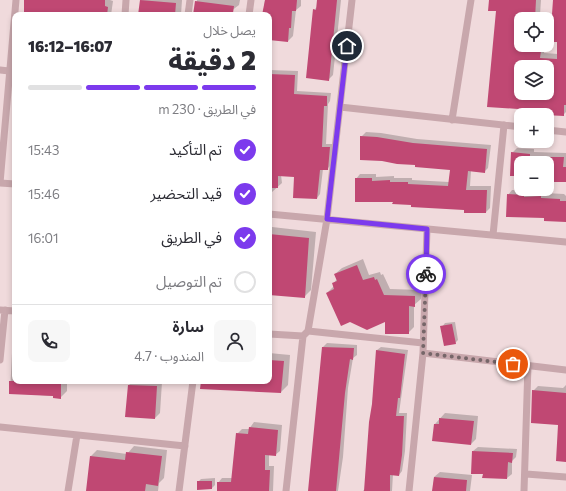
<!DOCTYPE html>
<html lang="ar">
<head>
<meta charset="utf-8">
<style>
  :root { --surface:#fff; --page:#f7f7f7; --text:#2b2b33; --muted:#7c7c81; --line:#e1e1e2; --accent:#7c3aed }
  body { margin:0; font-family:Commissioner,"Noto Sans Arabic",sans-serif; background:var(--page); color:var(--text); direction:rtl; height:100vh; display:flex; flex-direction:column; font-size:15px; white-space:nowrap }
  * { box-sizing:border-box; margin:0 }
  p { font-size:13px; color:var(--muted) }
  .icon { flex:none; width:22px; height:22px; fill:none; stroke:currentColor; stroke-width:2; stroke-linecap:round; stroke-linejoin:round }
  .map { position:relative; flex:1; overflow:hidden; direction:ltr }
  .sheet { position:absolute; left:12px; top:12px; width:260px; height:372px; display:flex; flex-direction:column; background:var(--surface); border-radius:8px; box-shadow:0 2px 6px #0003; direction:rtl }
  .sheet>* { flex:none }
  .fabs { position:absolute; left:514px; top:12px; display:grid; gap:8px }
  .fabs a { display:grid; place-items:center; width:40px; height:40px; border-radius:8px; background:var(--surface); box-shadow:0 2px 6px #0003; font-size:20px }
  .pin { position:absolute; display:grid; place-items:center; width:34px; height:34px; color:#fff; margin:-17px; border:2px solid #fff; border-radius:50%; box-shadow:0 1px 4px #0007 }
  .courier { position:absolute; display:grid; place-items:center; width:40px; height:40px; margin:-20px; border:3px solid #7c3aed; border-radius:50%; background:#fff; color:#222; box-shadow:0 1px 5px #0007 }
  .overview em { font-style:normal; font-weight:800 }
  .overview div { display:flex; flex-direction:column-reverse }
  .overview { display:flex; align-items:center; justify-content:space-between; height:68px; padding:0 16px }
  h1 { font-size:26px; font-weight:800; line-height:30px }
  .bar { display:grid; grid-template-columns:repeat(4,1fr); gap:6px 4px; align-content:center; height:48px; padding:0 16px }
  .bar i { height:5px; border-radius:3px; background:var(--line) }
  .bar .selected { background:var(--accent) }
  .bar p { grid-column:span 4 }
  .line { display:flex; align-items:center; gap:10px; padding:0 16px; border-top:1px solid var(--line) }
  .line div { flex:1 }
  .round { display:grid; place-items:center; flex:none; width:42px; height:42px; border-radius:8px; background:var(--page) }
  ol { padding:0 16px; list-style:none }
  li { display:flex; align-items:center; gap:12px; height:44px }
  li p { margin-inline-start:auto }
  li .icon { padding:4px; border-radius:50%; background:var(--accent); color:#fff; stroke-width:4 }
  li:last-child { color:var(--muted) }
  li i { width:22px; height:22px; border:2px solid var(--line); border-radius:50% }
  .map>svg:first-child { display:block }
</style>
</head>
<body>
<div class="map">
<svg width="566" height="491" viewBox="0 0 566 491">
  <rect width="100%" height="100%" fill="#f0dadc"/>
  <path fill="#0003" fill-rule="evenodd" d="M25,0H110L113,1L111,15H25Z
    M141,0H182L181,15H139Z
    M197,0H240L239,5L231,11L230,15H194Z
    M265,0H301V6L296,10L293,36L288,41L269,30V15H263Z
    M318,0H341L333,75L328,80L314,10L317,7Z
    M490,0H541L540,15L536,19H521V45H542L545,46L544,53L558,54L554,0H566V112L563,115L547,111L488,106L497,11ZM521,67H547V93H521Z
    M269,70L298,71L297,91L331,93L330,101L328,104L326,144H333L331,165L327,169H323L320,194L317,198L295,176L281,175L282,183L272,192H269Z
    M366,132L381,133L417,139L491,145L488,168L484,172L471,171L470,186H491L490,208L486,212L394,201L356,179L360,174H376V177L394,176V178H412V180L449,182L451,169L416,164L361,137Z
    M517,148L534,149V152L566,153V181L547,177V163H521V175L512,153Z
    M512,190H528V192H545V193L564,194L566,196V221L545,217L508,195Z
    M272,227L316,232L311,290L304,297L269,294V231Z
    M363,259L369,275L380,272L381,275L383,274L390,289L421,290V299L414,305V327L408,333L327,293L334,286L333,284L337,279L335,274L342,268Z
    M455,322L458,340L455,343L442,327L445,323Z
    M327,343L357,345V355L353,358L348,388L343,457L338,491H309L323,347Z
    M381,347L408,350L399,413H407L405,451L402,471L399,475L393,474L392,491H363L365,489L377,350Z
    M15,350V381H67V391L60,398L54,396L10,393L12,353Z
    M269,353L290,355L288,385L281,392L202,381H269Z
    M133,381L162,382L160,413L155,418L129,385Z
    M566,385V461L559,424L533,391L538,386L563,388Z
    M445,413L478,416L476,439L471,444L435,424Z
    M254,422L282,425L280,451L275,455H269V466H274L273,491H218V483L222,478H233L237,434L242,429H249Z
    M134,446L167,450L164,478L159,483L158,491H87L91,456L97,450L127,454Z
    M478,447L517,449L516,457L512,461V474L507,478L484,473L473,451Z
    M440,472L472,475L470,491H433L434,477Z
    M215,478V485L212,488L198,482L201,479Z"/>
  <path fill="#c04873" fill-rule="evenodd" d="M24,0H105V6L108,7L107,15H24Z
    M140,0L176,3L175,15H138Z
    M265,0H297L296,11H292L291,28H289L288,42L269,40V15H262Z
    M317,0H337L329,81L306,78L313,9L316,10Z
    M489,0H536L535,19H521V47L541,51L540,58L557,59V42H550L553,0H566V105H564V116L545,115L546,112L533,110L487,107L496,11H488ZM521,67H547V93H521Z
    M195,1L234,6L233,13L226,12L225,15H193Z
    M269,74L295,75L294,94L327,96V106H324L322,147H330L328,170H320L317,199L293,198L294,177L278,176V188H269Z
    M360,136L377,137L413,143L487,149L485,173L468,171L466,190H487L486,213H464V210L411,207V205L392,204L393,202H355V178H372V181L390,180V182H408V184L448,186L450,170L415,167V165L397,164L382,161L360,160Z
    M511,152L530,154V156H545L546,163H521V176H510Z
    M549,157H564L563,167H566V182H548Z
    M507,194L524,195V197L541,196V198L560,199V201H566V222L544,221V218L506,217Z
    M269,234L309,238L305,298L269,295Z
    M357,265L363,280L374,277L375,280L377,279L384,295L415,296V307L409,306V334H385V322L367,330L350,322L341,326L326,293L334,289L332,283L337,281L334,274Z
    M452,324L456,344L444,346L440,326Z
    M322,347L354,348L353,360L350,359L345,393L336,491H308Z
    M376,350L405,354L400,398H398L396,416H404L402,455L399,476L390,475V491H364L369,422L372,404Z
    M269,360L284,361L281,393L200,389L201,381H269Z
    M9,381H61V399L53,398V396L9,394Z
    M128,385L157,386L155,419L125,417Z
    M532,390L566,393V462L556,461L558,425L531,423Z
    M439,418L474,421L471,445L432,441L434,424H439Z
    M249,427L278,430L276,456L265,455V470H270L269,491H217V482H231L236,433L248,434Z
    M472,451L513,453L512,463L508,462L507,479L482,478L483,474H471Z
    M126,452L162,456L158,486L146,484L145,491H86L90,456L125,460Z
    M434,477L467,480L466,491H432Z
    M197,481H212V489L197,490Z"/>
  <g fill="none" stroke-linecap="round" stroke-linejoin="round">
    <path stroke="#c8a7ac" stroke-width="7" d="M125,15L126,0
      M188,15L190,0
      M249,15L251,0
      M0,70L9,71
      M340,107L521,127
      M452,120L471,0
      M547,130L566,132
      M0,183L16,0
      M0,183L15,184
      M269,214L566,242
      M493,235L504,125
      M0,310L15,311
      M308,331L423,343
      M269,334L303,336
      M423,353L566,370
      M0,360L5,310
      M0,427L185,446
      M526,474L566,477
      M68,491L77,435
      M179,491L193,381
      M286,491L303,336L308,331L327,219L352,0
      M409,491L423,353L427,229
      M524,491L528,365"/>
  </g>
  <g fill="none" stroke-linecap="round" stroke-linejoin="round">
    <path stroke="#766669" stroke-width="4" stroke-dasharray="0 7.2" d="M426,274L423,353L513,364"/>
    <path stroke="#7c3aed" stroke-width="5" d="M347,46L327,219L427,229L426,274"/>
  </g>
</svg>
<div class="fabs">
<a><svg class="icon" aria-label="locate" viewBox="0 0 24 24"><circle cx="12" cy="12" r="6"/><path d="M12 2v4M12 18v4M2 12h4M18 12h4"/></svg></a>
<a><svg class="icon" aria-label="layers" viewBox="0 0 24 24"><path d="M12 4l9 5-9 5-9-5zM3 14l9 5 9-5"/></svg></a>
<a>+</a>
<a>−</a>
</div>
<div class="pin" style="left:513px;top:364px;background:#ea580c"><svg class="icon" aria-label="bag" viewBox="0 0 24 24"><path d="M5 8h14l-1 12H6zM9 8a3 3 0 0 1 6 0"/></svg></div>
<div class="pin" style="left:347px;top:46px;background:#1f2937"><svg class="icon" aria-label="home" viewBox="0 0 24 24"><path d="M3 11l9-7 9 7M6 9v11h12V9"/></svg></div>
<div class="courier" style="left:426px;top:274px"><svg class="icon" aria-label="bike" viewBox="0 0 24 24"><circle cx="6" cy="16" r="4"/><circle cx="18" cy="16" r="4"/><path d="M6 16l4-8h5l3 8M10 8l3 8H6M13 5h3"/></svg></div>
<section class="sheet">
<div class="overview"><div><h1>2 دقيقة</h1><p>يصل خلال</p></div><em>16:07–16:12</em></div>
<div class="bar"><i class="selected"></i><i class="selected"></i><i class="selected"></i><i></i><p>في الطريق · 230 m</p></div>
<ol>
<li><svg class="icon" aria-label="check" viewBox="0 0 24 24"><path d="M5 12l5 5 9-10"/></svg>تم التأكيد<p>15:43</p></li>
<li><svg class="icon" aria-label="check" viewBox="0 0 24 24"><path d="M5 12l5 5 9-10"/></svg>قيد التحضير<p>15:46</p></li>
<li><svg class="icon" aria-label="check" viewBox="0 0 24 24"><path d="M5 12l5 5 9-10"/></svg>في الطريق<p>16:01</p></li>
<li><i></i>تم التوصيل</li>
</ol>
<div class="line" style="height:72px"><a class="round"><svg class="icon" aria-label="person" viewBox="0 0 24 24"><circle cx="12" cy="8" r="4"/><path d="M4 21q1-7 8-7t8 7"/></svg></a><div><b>سارة</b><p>المندوب · 4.7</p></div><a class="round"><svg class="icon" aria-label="phone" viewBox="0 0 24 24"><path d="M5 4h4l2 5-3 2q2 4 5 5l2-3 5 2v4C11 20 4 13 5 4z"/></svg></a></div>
</section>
</div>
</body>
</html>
